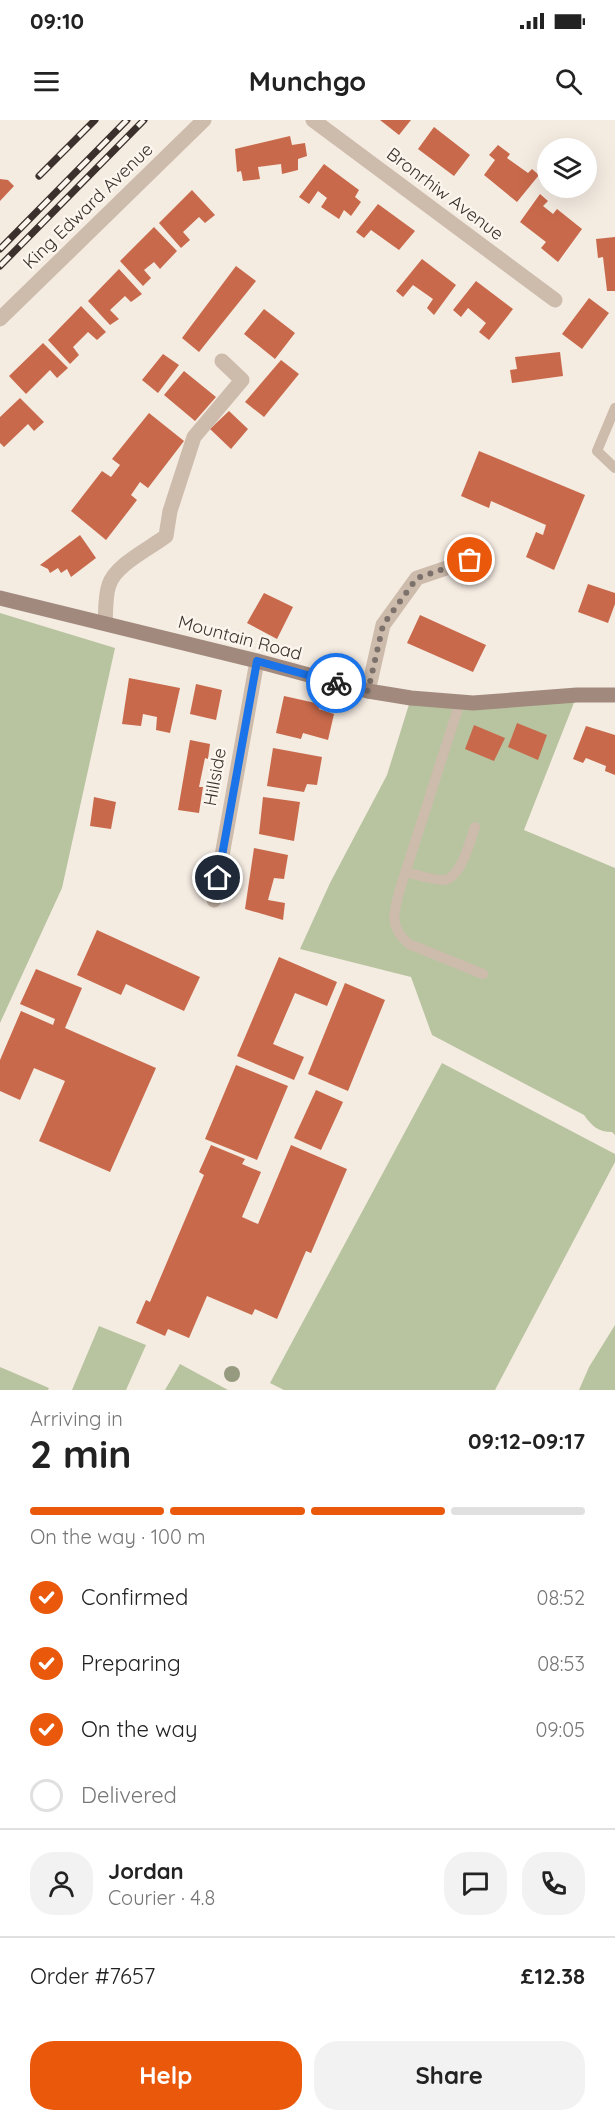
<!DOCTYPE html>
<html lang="en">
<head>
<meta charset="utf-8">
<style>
  :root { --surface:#fff; --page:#f2f2f2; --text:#222; --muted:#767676; --line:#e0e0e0; --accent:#ea580c }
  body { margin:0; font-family:Quicksand,sans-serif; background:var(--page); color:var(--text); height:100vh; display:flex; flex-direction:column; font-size:22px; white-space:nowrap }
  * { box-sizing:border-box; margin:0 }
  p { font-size:20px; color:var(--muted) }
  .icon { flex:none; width:33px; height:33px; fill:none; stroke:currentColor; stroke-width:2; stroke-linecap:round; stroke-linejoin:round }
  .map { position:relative; height:1270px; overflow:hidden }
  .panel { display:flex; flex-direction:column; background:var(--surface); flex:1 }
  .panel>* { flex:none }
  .controls { position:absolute; left:537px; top:18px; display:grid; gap:12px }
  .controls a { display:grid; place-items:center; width:60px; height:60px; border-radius:50%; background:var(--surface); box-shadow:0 6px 24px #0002; font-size:30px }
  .pin { position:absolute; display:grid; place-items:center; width:51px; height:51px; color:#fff; margin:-26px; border:3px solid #fff; border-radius:50%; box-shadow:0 2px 6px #0007 }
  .courier { position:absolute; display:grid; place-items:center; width:60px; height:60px; margin:-30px; border:4px solid #1a73e8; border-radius:50%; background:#fff; color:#222; box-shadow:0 2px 8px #0007 }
  .summary em { font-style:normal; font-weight:700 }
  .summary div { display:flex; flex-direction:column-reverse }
  .summary { display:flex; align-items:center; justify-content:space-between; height:102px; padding:0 30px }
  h1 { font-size:39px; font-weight:700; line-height:45px }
  .bar { display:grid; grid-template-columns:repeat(4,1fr); gap:9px 6px; align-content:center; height:72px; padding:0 30px }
  .bar i { height:8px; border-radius:4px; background:var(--line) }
  .bar .current { background:var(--accent) }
  .bar p { grid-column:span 4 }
  .line { display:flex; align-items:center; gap:15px; padding:0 30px; border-top:2px solid var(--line) }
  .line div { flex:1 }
  .round { display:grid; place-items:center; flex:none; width:63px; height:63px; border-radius:24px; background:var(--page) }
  ol { padding:0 30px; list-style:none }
  li { display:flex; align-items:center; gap:18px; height:66px }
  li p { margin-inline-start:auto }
  li .icon { padding:6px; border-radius:50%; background:var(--accent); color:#fff; stroke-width:4 }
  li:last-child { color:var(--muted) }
  li i { width:33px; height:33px; border:3px solid var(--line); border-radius:50% }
  .primary-button { display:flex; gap:12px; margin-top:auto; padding:12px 30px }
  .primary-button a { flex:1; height:69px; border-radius:24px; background:var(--accent); color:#fff; font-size:24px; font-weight:700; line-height:69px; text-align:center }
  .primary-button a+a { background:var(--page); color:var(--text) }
  .status { display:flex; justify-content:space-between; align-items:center; height:42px; padding:0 30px; background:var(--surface); direction:ltr }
  .status svg { height:16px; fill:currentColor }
  header { display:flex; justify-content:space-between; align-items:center; height:78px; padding:0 30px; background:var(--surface); font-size:27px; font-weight:700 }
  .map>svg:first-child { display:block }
</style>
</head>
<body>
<div class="status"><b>09:10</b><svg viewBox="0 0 49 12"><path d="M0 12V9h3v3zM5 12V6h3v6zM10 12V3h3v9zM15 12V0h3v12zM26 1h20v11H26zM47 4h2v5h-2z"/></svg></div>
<header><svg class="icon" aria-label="menu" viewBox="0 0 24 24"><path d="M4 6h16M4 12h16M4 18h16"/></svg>Munchgo<svg class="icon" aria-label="search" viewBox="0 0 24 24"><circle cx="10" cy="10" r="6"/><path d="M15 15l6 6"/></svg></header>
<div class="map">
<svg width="615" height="1270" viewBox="0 0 615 1270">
  <rect width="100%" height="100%" fill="#f4ebe1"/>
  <path fill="#b8c4a0" d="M0,493L115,528L62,768L0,903Z
    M577,575L524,710L615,748V1015L612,1012C598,1012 592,1006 584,995L432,915L411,857L300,829L330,763L387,655L411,578Z
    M442,943L615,1034V1042L495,1270H284L270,1263Z
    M615,1205V1270H579L589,1247Z
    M99,1206L146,1225L126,1270H72Z
    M180,1244L228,1270H165Z
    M0,1247L49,1268L48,1270H0Z"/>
  <path fill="#c8694b" d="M380,0H411L399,15Z
    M434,7L470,35L454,56L418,29Z
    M290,16L292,25L305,23L307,36L298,39V50L282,54L281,44L258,47L260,59L243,61L241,51L237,52L235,29Z
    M498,25L510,34L507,38L528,53L532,49L539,55L517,82L484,55L495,40L489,35Z
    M324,44L359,70L355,77L361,82L351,96L344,90L339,99L321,87L327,78L318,71L309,84L299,77Z
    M0,59L8,60L14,66L0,81Z
    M192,70L215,95L205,103L199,97L183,112L190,120L181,128L159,103Z
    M540,74L548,81L543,86L553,94L557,89L582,109L558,142L541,128L546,122L520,102Z
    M378,84L415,111L399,130L371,110L364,118L356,112Z
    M154,107L177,131L160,149L154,142L144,150L151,158L143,166L120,141Z
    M615,117V171H607L603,137L598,138L596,119Z
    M422,139L456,165L434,195L427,188L433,179L413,165L403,177L396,171Z
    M236,146L256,161L199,232L182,218Z
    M119,149L142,174L131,182L125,176L110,190L119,199L110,205L88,181Z
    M476,161L513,189L489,220L479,212L486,203L468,188L461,197L453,190Z
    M589,178L609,193L582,229L562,214Z
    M81,186L106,212L97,220L88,212L73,227L79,235L70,244L48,220Z
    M264,189L295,213L275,239L244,214Z
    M43,223L68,248L57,258L50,250L26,274L9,256Z
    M560,232L563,256L512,263L510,250L517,249L515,237Z
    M163,234L179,245L158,273L142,260Z
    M281,240L299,254L264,297L245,282Z
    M184,251L216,277L195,301L164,275Z
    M20,278L44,302L34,311L28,304L4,327L0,323V297Z
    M229,291L248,309L231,329L210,309Z
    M149,293L184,321L148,368L140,362L131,375L137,380L106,420L71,391L102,351L111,357L120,345L112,339Z
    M479,331L585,375L554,450L526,437L536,412L543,415L546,405L491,381L489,388L461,376Z
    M80,415L96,438L71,457L67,449L61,453L58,448L50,453L48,449L40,445Z
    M588,464L615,473V484L608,503L578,492Z
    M264,473L293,487L277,519L247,503Z
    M420,495L486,525L473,552L407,523Z
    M129,558L180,568L170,613L156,610L157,597L143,594L141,606L122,604Z
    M196,564L222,570L216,600L190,594Z
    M284,576L320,584L319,589L334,594L328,620L303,613L301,619L276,613Z
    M517,603L547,615L538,640L508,627Z
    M474,605L505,618L494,641L465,629Z
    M586,606L615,615V655L605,651L606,646L586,638L583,643L573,639Z
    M190,620L210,624L208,639L205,638L199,667H203L199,693L178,690Z
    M273,628L322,637L317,665L307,664L304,672L267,666Z
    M94,677L116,682L111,709L90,706Z
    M263,677L300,682L294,721L259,714Z
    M254,728L288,735L284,759L274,758L268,780L285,783L283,800L245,789Z
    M97,810L200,857L184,891L126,864L121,875L77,855Z
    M279,837L337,862L327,886L295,873L273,924L304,937L294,960L237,936Z
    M36,849L82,868L65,908L156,948L110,1052L39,1021L65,961L34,948L20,980L0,971V940L21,891L53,905L55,899L20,884Z
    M345,863L385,880L348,971L308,954Z
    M236,945L288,966L257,1040L205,1019Z
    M316,970L343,982L321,1030L294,1018Z
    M211,1025L245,1039L242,1044L261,1052L242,1097L258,1104L291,1025L347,1049L311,1133L306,1131L277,1199L255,1189L252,1195L207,1176L189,1218L168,1209L165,1216L136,1203L146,1180L150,1182L204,1055L199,1052Z"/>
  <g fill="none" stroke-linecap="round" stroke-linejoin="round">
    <path stroke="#cdbbac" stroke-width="10" d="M615,288L597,331L615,348
      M460,582L400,769C394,792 388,806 409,824L483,854
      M406,752C418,755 432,760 444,760C461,758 470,721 475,707"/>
    <path stroke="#cdbbac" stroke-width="15" d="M313,0L555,180
      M0,199L204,0
      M105,503C106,491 105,476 109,465C115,445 149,429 166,416L170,391L194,317L242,260L222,241
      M368,571L383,505L417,458L470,440
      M214,780L257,541"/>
    <path stroke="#a18a7d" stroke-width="15" d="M0,478L257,541L368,571L411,578L473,583L577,575H615"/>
    <g stroke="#3b302b" stroke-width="7">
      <path id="rail" d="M39,56L95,0
        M0,129L127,0
        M0,146L144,0"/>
    </g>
    <use href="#rail" stroke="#fbf5ee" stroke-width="4.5" stroke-dasharray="14" stroke-linecap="butt"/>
  </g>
  <circle fill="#969b7f" cx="232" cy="1254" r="8"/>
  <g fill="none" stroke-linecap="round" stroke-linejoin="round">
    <path stroke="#7c716b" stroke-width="6" stroke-dasharray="0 10.8" d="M336,563L368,571L383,505L417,458L470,440"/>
    <path stroke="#1a73e8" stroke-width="8" d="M218,758L257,541L336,563"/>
  </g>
  <g text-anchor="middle" stroke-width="5" stroke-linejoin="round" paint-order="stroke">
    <g font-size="18" fill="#3b302b" stroke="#fbf5ee">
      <text transform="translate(445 74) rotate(37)" y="6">Bronrhiw Avenue</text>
      <text transform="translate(88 86) rotate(-44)" y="6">King Edward Avenue</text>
      <text transform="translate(240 518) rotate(15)" y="6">Mountain Road</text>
      <text transform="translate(215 657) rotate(-80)" y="6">Hillside</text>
    </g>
  </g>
</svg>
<div class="controls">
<a><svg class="icon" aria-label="layers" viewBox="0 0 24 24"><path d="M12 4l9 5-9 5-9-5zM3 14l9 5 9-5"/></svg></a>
</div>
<div class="pin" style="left:470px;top:440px;background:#ea580c"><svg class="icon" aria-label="bag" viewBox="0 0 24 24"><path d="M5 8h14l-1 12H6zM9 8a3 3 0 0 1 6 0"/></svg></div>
<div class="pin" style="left:218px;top:758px;background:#1f2937"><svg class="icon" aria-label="home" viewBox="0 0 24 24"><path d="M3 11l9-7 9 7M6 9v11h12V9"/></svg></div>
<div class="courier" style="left:336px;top:563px"><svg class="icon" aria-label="bike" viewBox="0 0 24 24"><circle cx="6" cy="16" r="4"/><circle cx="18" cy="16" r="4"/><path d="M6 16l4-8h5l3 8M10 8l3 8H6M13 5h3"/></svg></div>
</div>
<section class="panel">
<div class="summary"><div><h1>2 min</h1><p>Arriving in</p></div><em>09:12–09:17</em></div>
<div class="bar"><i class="current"></i><i class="current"></i><i class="current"></i><i></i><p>On the way · 100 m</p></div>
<ol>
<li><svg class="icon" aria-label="check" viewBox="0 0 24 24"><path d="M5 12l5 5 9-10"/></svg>Confirmed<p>08:52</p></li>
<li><svg class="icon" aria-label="check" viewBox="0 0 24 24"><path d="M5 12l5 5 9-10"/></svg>Preparing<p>08:53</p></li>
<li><svg class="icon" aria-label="check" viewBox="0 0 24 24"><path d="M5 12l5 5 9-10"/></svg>On the way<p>09:05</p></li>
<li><i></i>Delivered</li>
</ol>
<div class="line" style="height:108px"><a class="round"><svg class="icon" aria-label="person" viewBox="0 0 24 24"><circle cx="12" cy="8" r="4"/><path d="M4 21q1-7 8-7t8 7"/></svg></a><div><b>Jordan</b><p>Courier · 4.8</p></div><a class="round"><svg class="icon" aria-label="chat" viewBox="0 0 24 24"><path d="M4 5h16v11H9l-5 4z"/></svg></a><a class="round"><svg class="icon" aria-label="phone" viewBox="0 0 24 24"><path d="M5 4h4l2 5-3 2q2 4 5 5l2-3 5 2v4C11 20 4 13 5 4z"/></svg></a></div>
<div class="line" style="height:78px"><div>Order #7657</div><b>£12.38</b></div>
<div class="primary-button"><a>Help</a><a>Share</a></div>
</section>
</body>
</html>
